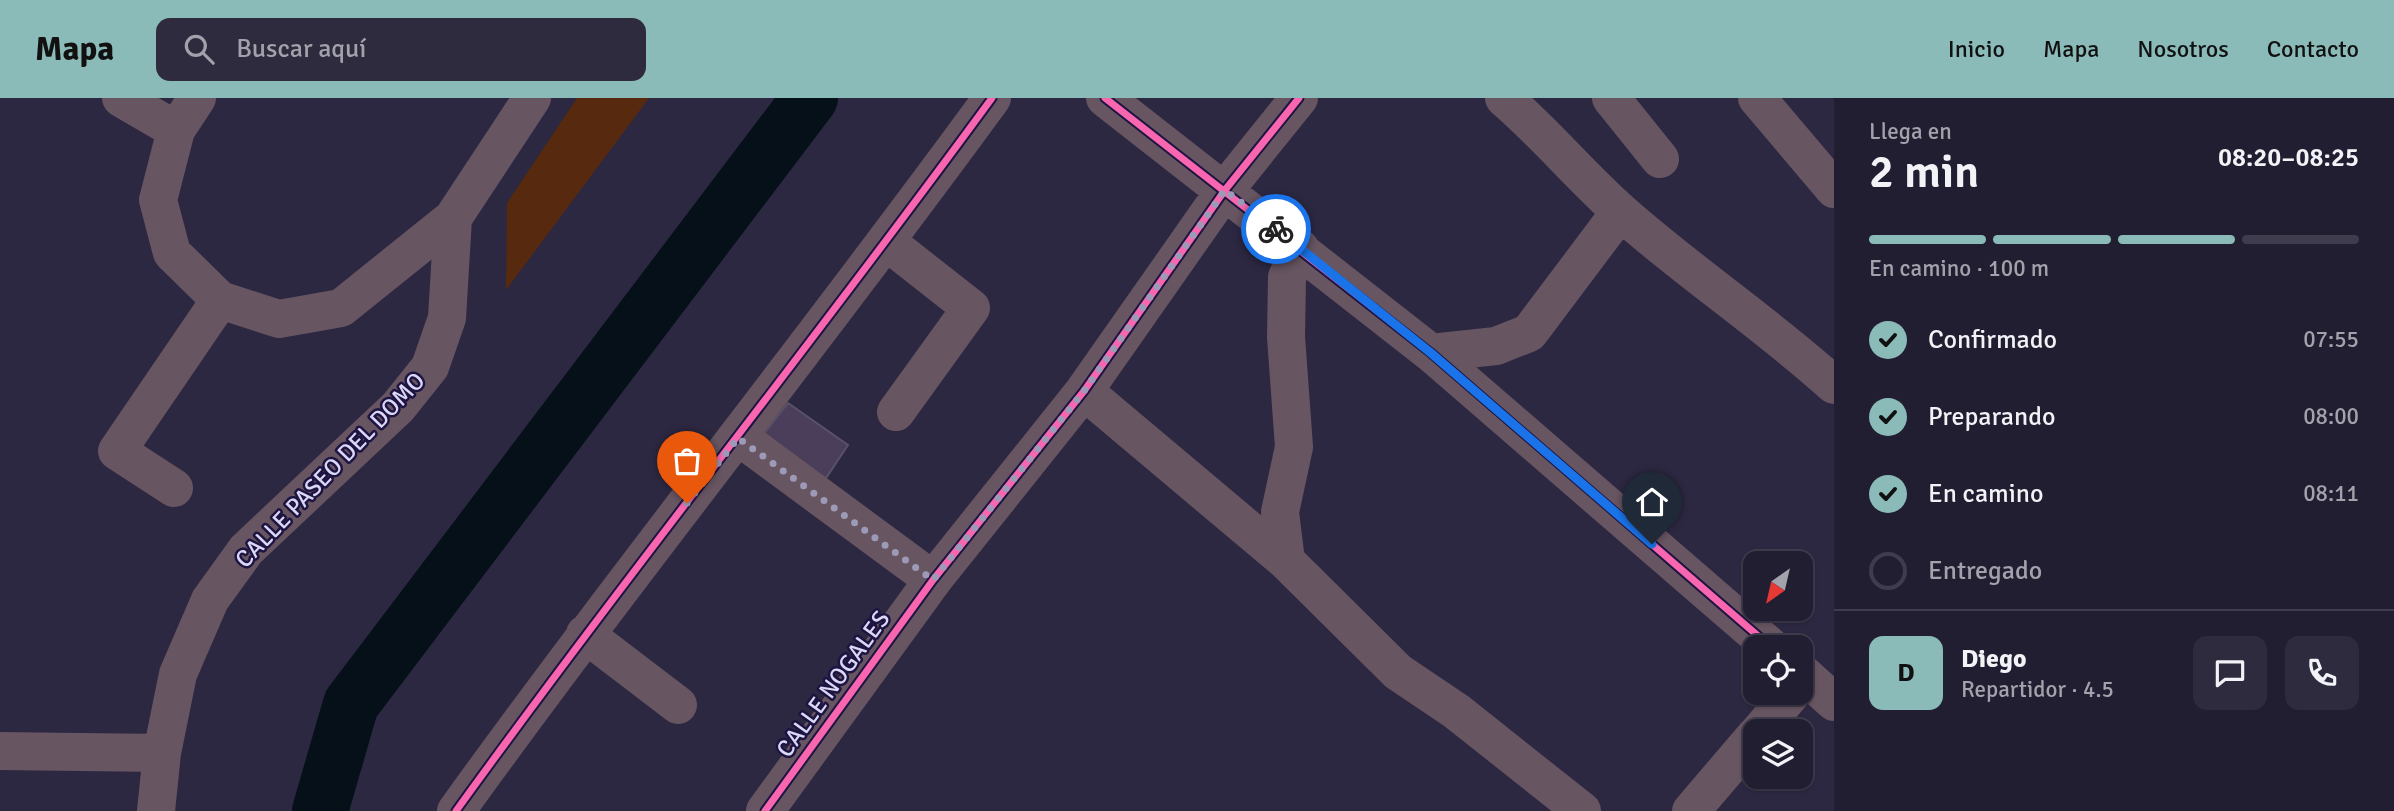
<!DOCTYPE html>
<html lang="es">
<head>
<meta charset="utf-8">
<style>
  :root { --surface:#221e32; --page:#2e2b3e; --text:#f1f3f6; --muted:#a2a2ac; --line:#3f3c4d; --accent:#8bbbb9 }
  body { margin:0; font-family:Signika,sans-serif; background:var(--page); color:var(--text); height:100vh; display:flex; flex-direction:column; font-size:26px; white-space:nowrap }
  * { box-sizing:border-box; margin:0 }
  p { font-size:23px; color:var(--muted) }
  .icon { flex:none; width:38px; height:38px; fill:none; stroke:currentColor; stroke-width:2; stroke-linecap:round; stroke-linejoin:round }
  .map { position:relative; flex:1; overflow:hidden }
  .side { display:flex; flex-direction:column; background:var(--surface); width:560px }
  .side>* { flex:none }
  .needle { width:46px; rotate:214deg }
  .tools { position:absolute; left:1743px; top:453px; display:grid; gap:14px }
  .tools a { display:grid; place-items:center; width:70px; height:70px; border-radius:14px; background:var(--surface); box-shadow:0 2px 5px #0004,0 0 0 2px var(--line); font-size:35px }
  .pin { position:absolute; display:grid; place-items:center; width:60px; height:60px; color:#fff; margin:-72px -30px; border-radius:50% 50% 50% 0; rotate:-45deg; box-shadow:0 0 7px #0007 }
  .pin .icon { rotate:45deg }
  .courier { position:absolute; display:grid; place-items:center; width:70px; height:70px; margin:-35px; border:5px solid #1a73e8; border-radius:50%; background:#fff; color:#222; box-shadow:0 2px 9px #0007 }
  .overview em { font-style:normal; font-weight:600 }
  .overview div { display:flex; flex-direction:column-reverse }
  .overview { display:flex; align-items:center; justify-content:space-between; height:119px; padding:0 35px }
  h1 { font-size:46px; font-weight:600; line-height:52px }
  .bar { display:grid; grid-template-columns:repeat(4,1fr); gap:10px 7px; align-content:center; height:84px; padding:0 35px }
  .bar i { height:9px; border-radius:5px; background:var(--line) }
  .bar .on { background:var(--accent) }
  .bar p { grid-column:span 4 }
  .line { display:flex; align-items:center; gap:18px; padding:0 35px; border-top:2px solid var(--line) }
  .line div { flex:1 }
  .round { display:grid; place-items:center; flex:none; width:74px; height:74px; border-radius:14px; background:var(--page) }
  ol { padding:0 35px; list-style:none }
  li { display:flex; align-items:center; gap:21px; height:77px }
  li p { margin-inline-start:auto }
  li .icon { padding:7px; border-radius:50%; background:var(--accent); color:#111; stroke-width:4 }
  li:last-child { color:var(--muted) }
  li i { width:38px; height:38px; border:4px solid var(--line); border-radius:50% }
  header { display:flex; align-items:center; gap:42px; box-sizing:border-box; height:98px; padding:0 35px; background:var(--accent); color:#111 }
  header strong { font-size:33px }
  nav { display:flex; gap:38px; margin-inline-start:auto; font-size:24px }
  .search { width:490px; height:63px; background:var(--page); display:flex; align-items:center; gap:18px; box-sizing:border-box; padding:0 24px; border-radius:14px; color:var(--muted); font-size:26px }
  main { display:flex; flex:1; min-height:0 }
  .map>svg:first-child { display:block }
</style>
</head>
<body>
<header>
<strong>Mapa</strong>
<div class="search"><svg class="icon" aria-label="search" viewBox="0 0 24 24"><circle cx="10" cy="10" r="6"/><path d="M15 15l6 6"/></svg>Buscar aquí</div>
<nav><a>Inicio</a><a>Mapa</a><a>Nosotros</a><a>Contacto</a></nav>
</header>
<main>
<div class="map">
<svg width="1834" height="713" viewBox="0 0 1834 713">
  <rect width="100%" height="100%" fill="#2d2842"/>
  <path fill="#57290e" d="M577,0H649L506,192L507,105Z"/>
  <g fill="none" stroke-linecap="round" stroke-linejoin="round">
    <path stroke="#051019" stroke-width="56" d="M320,713L351,606L810,0"/>
  </g>
  <path fill="#4a3e5a" stroke="#595268" stroke-width="2" d="M788,305L848,347L824,383L762,338Z"/>
  <g fill="none" stroke-linecap="round" stroke-linejoin="round">
    <path stroke="#675561" stroke-width="38" d="M121,0L176,32
      M197,0L176,32L158,102L172,155L220,202L279,221L341,210L453,120
      M1105,0L1431,255L1772,550
      M1504,0C1546,36 1581,79 1622,115C1691,176 1767,226 1834,287
      M1611,0L1660,61
      M1757,0L1834,91
      M887,144L971,210L896,314
      M1431,255L1496,248L1529,235L1620,114
      M1084,293L1286,463L1398,574L1456,613L1582,713
      M739,339L933,482
      M174,390L117,353L220,202
      M1286,463L1280,414L1294,349L1286,239L1287,179L1300,150
      M585,536L678,607
      M1801,574L1834,604
      M1759,634L1792,595
      M0,653L162,655
      M156,713L162,655L178,576L210,502L246,452L398,309L430,269L447,220L453,120L532,0
      M456,713C630,472 817,240 992,0
      M765,713L933,482L1084,293L1225,92L1299,0
      M1691,713L1755,638"/>
    <g stroke="#1e1441" stroke-width="11">
      <path id="cycleway" d="M1105,0L1431,255L1772,550
        M456,713C630,472 817,240 992,0
        M765,713L933,482L1084,293L1225,92L1299,0"/>
    </g>
    <use href="#cycleway" stroke="#f766af" stroke-width="7"/>
  </g>
  <g fill="none" stroke-linecap="round" stroke-linejoin="round">
    <path stroke="#9d9ab7" stroke-width="7" stroke-dasharray="0 12.6" d="M687,405L738,340L933,482L1084,293L1225,92L1276,131"/>
    <path stroke="#1a73e8" stroke-width="9" d="M1276,131L1431,255L1652,446"/>
  </g>
  <g text-anchor="middle" stroke-width="5" stroke-linejoin="round" paint-order="stroke">
    <g font-size="24" fill="#dad8f6" stroke="#1e1441">
      <text transform="translate(330 372) rotate(-46)" y="8">CALLE PASEO DEL DOMO</text>
      <text transform="translate(833 586) rotate(-54)" y="8">CALLE NOGALES</text>
    </g>
  </g>
</svg>
<div class="tools">
<a><svg class="needle" viewBox="-14 -14 28 28"><path d="M0-13l5 13h-10z" fill="#e53935"/><path d="M0 13l5-13h-10z" fill="#a2a2ac"/></svg></a>
<a><svg class="icon" aria-label="locate" viewBox="0 0 24 24"><circle cx="12" cy="12" r="6"/><path d="M12 2v4M12 18v4M2 12h4M18 12h4"/></svg></a>
<a><svg class="icon" aria-label="layers" viewBox="0 0 24 24"><path d="M12 4l9 5-9 5-9-5zM3 14l9 5 9-5"/></svg></a>
</div>
<div class="pin" style="left:687px;top:405px;background:#ea580c"><svg class="icon" aria-label="bag" viewBox="0 0 24 24"><path d="M5 8h14l-1 12H6zM9 8a3 3 0 0 1 6 0"/></svg></div>
<div class="pin" style="left:1652px;top:446px;background:#1f2937"><svg class="icon" aria-label="home" viewBox="0 0 24 24"><path d="M3 11l9-7 9 7M6 9v11h12V9"/></svg></div>
<div class="courier" style="left:1276px;top:131px"><svg class="icon" aria-label="bike" viewBox="0 0 24 24"><circle cx="6" cy="16" r="4"/><circle cx="18" cy="16" r="4"/><path d="M6 16l4-8h5l3 8M10 8l3 8H6M13 5h3"/></svg></div>
</div>
<section class="side">
<div class="overview"><div><h1>2 min</h1><p>Llega en</p></div><em>08:20–08:25</em></div>
<div class="bar"><i class="on"></i><i class="on"></i><i class="on"></i><i></i><p>En camino · 100 m</p></div>
<ol>
<li><svg class="icon" aria-label="check" viewBox="0 0 24 24"><path d="M5 12l5 5 9-10"/></svg>Confirmado<p>07:55</p></li>
<li><svg class="icon" aria-label="check" viewBox="0 0 24 24"><path d="M5 12l5 5 9-10"/></svg>Preparando<p>08:00</p></li>
<li><svg class="icon" aria-label="check" viewBox="0 0 24 24"><path d="M5 12l5 5 9-10"/></svg>En camino<p>08:11</p></li>
<li><i></i>Entregado</li>
</ol>
<div class="line" style="height:126px"><b class="round" style="background:var(--accent);color:#111">D</b><div><b>Diego</b><p>Repartidor · 4.5</p></div><a class="round"><svg class="icon" aria-label="chat" viewBox="0 0 24 24"><path d="M4 5h16v11H9l-5 4z"/></svg></a><a class="round"><svg class="icon" aria-label="phone" viewBox="0 0 24 24"><path d="M5 4h4l2 5-3 2q2 4 5 5l2-3 5 2v4C11 20 4 13 5 4z"/></svg></a></div>
</section>
</main>
</body>
</html>
